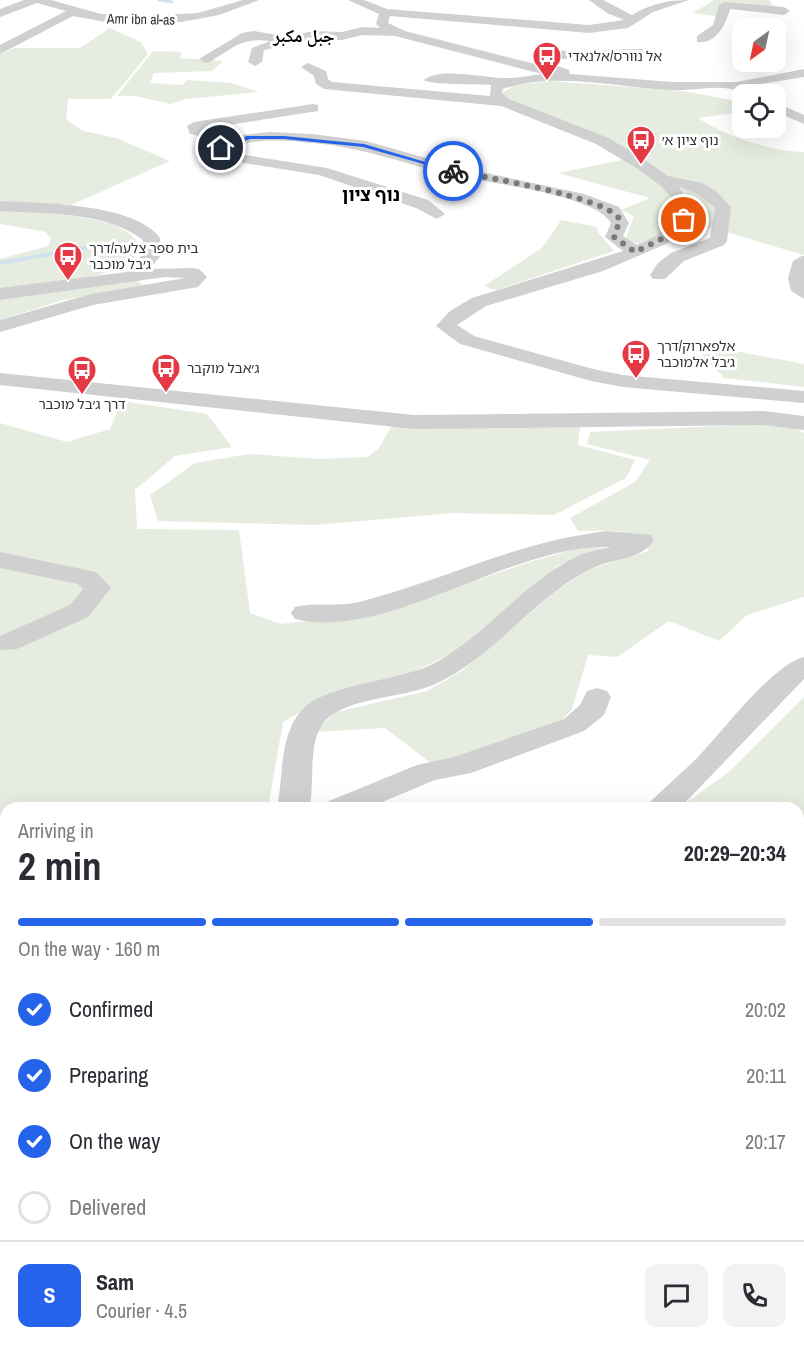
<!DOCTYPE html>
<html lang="en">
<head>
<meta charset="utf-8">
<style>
  :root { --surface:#fff; --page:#f2f2f3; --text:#2b2b33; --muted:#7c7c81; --line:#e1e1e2; --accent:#2563eb }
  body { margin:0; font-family:"Archivo Narrow","Noto Naskh Arabic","Noto Sans Hebrew",sans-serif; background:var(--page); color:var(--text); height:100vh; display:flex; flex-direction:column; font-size:22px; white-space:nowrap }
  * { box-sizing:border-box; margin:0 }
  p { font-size:20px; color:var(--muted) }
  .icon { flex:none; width:33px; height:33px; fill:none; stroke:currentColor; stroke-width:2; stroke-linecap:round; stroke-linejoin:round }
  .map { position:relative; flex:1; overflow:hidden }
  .drawer { position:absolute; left:0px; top:802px; width:804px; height:560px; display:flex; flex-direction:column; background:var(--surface); border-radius:18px 18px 0 0; box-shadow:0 6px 24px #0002 }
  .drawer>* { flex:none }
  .needle { width:39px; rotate:213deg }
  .controls { position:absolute; left:732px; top:18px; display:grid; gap:12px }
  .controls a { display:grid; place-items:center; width:54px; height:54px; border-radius:12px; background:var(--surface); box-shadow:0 6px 24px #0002; font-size:30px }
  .pin { position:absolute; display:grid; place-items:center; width:51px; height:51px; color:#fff; margin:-26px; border:3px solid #fff; border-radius:50%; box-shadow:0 2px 6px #0007 }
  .courier { position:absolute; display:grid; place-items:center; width:60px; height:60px; margin:-30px; border:4px solid #2563eb; border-radius:50%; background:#fff; color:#222; box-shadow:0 2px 8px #0007 }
  .overview em { font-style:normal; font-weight:800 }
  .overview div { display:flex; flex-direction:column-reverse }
  .overview { display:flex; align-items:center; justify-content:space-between; height:102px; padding:0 18px }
  h1 { font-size:39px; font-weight:800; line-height:45px }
  .bar { display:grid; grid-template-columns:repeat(4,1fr); gap:9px 6px; align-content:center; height:72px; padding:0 18px }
  .bar i { height:8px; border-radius:4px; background:var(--line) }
  .bar .on { background:var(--accent) }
  .bar p { grid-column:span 4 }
  .line { display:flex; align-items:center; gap:15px; padding:0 18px; border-top:2px solid var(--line) }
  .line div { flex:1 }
  .round { display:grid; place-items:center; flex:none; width:63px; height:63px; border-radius:12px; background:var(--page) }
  ol { padding:0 18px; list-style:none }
  li { display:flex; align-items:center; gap:18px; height:66px }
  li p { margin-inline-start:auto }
  li .icon { padding:6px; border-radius:50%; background:var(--accent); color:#fff; stroke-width:4 }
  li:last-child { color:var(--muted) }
  li i { width:33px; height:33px; border:3px solid var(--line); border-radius:50% }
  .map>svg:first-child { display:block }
</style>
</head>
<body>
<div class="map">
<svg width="804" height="1361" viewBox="0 0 804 1361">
  <rect width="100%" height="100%" fill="#fff"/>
  <path fill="#e6ecdf" d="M714,0H769L775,8L722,6L715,16L693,13Z
    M110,28L141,42L148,54L111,99H68L66,119L83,131L116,138L170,161L71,205L0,201V54L14,48H80Z
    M153,51L182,52L179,58L223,61L212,71L154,73L150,83L183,85L187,80L231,83L259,92L186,99L170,104L135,96H117Z
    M550,81L683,91L742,102V112L698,118C725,136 772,152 804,152V255L712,228L702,230L704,220L678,187L645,163L509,101L501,94L515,85Z
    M627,159L663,187L677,204L669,231L640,244L625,240L634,216L621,210L650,198L558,173Z
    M0,210C31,213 136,212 141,251C112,284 42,283 0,289V259L48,246L51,239L46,232L0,224Z
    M561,220L597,227L598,232L614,251L496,290L484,286L542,248Z
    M136,280L143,285L63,300L0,320V299Z
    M720,348L804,364V387L724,378L702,355Z
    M122,401L207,414L232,447L175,456L135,490L137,529L239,530L250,613L281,624L382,612L533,561L583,547L606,548L558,566L457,651L404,676L321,700L283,722L268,808H6V857L0,858V423L67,442L110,429Z
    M764,424L791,427L804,433V597L747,615L719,641L669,621L617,657L588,655L572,709L545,738L445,774L385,728L315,732L336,712L427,691L463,670L556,591L590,569L648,551L647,540C625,529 603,530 578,531L570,518L635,482L650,460L587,444L590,432Z
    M580,426L578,445L635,460L626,478L554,515L453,513L315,525L158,521L150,495L195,463L249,454L319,459L368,457L379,448L391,427Z
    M804,697V1007L798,1008V808H679L730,771Z
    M804,1035V1215L798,1213V1036Z
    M798,1251L804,1252V1361H718L717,1356H798Z"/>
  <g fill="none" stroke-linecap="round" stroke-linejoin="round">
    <path stroke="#cfe2ee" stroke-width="3" d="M159,0L172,2"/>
    <path stroke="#cfe2ee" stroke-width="4" d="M0,263L96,246L129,243"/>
    <path fill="#d0d0d0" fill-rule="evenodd" d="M24,0H51L101,14L145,16L198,13L243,0H259L219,15L181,22H106L73,16L0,54V45L66,11L37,3L0,17V9Z
      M348,0H364L387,9L589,25L624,20L607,13L589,0H603L632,15C650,4 668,0 689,0L653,12L628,28L589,33L390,16L388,23L405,31L539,65L542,56L558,51L642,49L648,53L642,57L560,59L553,61L552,64L569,70L570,74L672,82H737L804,69V77L749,86L759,94C745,94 736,89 723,88C706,87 689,91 672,90C617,88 556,71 503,89L502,93L509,99L606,137L638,155L668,176L702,183L716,191L731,207L727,241L724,245L684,261L665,279H653L650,275L658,263L671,253L710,238L715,208L698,194L679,187L693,210L685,229L666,244L603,271L486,306L457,325L474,336L593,369L623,375L804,391V403L623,387L591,381L460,344L436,326L450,311L472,298L623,251L605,237L611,223C595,194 486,183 452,175C405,164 362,147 313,143C286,140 253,137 228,150L232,153L327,168L428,200L445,214L437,219L416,208L319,175L219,159L211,149L223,141L190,134L187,126L194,122L313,104L318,105V111L203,129L243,135L269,132L312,134L366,141L454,166L584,194L619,207L629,223L623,236L637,245L654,237L672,223L677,210L674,201L661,186L638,169L596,144L501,106L324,89L316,84L314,76L301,67L308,63L326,71L328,79L332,82L490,96L491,85C479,84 429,85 424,80C439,66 489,79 509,78C520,78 531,75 542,74L395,36L362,35L342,40L312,39L264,50L262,62L255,66L248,62L252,48L270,41C243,37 232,48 210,62L205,63L199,59L242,33L254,31L289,37L312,31L342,32L362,27L380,28L376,24L379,14Z
      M725,2L784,7L790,11L784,15L730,9C726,24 716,45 697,42V36L713,25L719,5Z
      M776,103L804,115V124L776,112Z
      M0,201C40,203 135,203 160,238L161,255L150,269L193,268L199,269L207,277L198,287L93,305L0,332V320L91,294L185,278L165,277L0,300V288L127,272L143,254V240C105,211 46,214 0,211Z
      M802,256H804V299L791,291L788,278L793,261Z
      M0,373L414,415L764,411L804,416V430L764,425L414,429L0,385Z
      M607,531L651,535L654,540C642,559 618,558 598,566C588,569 579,576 570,581C522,613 487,661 433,685C403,698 349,697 326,720C306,740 316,782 309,808H277C284,776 278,731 306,706C332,684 396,681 431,665C484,638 520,586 572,559C584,552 598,550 611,547C511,543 387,642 295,619L291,613L295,607C316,602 338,607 359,602C445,580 515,542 607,531Z
      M0,552L96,572L111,588L88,617L17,649L0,650V636L70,605L83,589L78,584L0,568Z
      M804,657V679L680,808H646L651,801C666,786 683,772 698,757C723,731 772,665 804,657Z
      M597,688L607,691L611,697L604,715L584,731L471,773L435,780L368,808H324L329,801L417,765L454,757L564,719L580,705L587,691Z
      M6,881V913L0,915V883Z
      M0,917H6V941H0Z
      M804,1001V1029L798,1030V1002Z
      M6,1052V1082L0,1083V1053Z
      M798,1218L804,1220V1258L798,1256Z
      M380,1356H433L435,1361H383Z"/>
  </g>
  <path fill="#2563eb" d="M247,136H284L364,144L456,171L452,172L363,147L284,139H250L222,149L218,148Z"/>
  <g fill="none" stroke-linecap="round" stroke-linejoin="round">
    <path stroke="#7a7a7a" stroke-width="6" stroke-dasharray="0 10.8" d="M453,171C483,177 609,197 620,220L614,237L635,252L672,234L684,220"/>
  </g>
  <defs>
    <g id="bus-pin" transform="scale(1.5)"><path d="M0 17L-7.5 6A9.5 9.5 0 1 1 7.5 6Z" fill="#e63946" stroke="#fff"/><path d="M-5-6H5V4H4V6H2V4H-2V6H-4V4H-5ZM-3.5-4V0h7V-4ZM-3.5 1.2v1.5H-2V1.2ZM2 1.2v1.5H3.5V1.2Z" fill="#fff"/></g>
  </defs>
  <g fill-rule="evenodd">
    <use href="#bus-pin" x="547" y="56"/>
    <use href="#bus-pin" x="641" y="140"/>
    <use href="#bus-pin" x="68" y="256"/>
    <use href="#bus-pin" x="636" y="354"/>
    <use href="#bus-pin" x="166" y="368"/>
    <use href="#bus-pin" x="82" y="370"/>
  </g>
  <g text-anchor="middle" stroke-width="6" stroke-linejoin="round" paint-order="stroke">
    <g font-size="14" fill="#333" stroke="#fff">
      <text transform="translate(141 19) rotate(1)" y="5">Amr ibn al-as</text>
    </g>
    <g font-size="14" fill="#333" stroke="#fff" text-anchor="start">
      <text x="568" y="61">אל נוורס/אלנאדי</text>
      <text x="662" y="145">נוף ציון א׳</text>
      <text x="89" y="253">בית ספר צלעה/דרך<tspan x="89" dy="16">ג׳בל מוכבר</tspan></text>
      <text x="657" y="351">אלפארוק/דרך<tspan x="657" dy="16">ג׳בל אלמוכבר</tspan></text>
      <text x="187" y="373">ג׳אבל מוקבר</text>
      <text x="82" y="409" text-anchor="middle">דרך ג׳בל מוכבר</text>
    </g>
    <g font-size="18" font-weight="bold" fill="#000" stroke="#fff">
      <text x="304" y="42">جبل مكبر</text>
      <text x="371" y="201">נוף ציון</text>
    </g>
  </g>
</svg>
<div class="controls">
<a><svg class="needle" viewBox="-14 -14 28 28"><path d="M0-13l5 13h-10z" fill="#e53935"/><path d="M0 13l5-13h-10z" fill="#7c7c81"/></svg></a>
<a><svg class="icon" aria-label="locate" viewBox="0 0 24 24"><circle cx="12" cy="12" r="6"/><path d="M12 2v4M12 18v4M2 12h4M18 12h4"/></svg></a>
</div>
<div class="pin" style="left:684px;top:220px;background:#ea580c"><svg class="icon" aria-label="bag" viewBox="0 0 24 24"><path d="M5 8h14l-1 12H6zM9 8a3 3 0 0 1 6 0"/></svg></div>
<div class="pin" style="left:221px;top:148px;background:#1f2937"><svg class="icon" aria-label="home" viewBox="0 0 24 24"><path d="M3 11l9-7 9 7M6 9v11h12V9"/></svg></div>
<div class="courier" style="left:453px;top:171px"><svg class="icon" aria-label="bike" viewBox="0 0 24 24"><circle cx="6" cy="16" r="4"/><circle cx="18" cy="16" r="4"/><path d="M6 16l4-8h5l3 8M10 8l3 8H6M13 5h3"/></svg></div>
<section class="drawer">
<div class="overview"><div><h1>2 min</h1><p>Arriving in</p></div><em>20:29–20:34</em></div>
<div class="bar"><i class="on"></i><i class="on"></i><i class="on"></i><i></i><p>On the way · 160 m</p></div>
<ol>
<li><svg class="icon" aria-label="check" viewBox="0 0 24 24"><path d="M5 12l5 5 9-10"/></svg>Confirmed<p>20:02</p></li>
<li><svg class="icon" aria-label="check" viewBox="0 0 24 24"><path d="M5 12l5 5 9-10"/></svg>Preparing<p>20:11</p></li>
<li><svg class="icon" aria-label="check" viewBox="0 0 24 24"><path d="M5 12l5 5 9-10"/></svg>On the way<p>20:17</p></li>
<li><i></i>Delivered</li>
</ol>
<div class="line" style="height:108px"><b class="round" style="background:var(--accent);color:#fff">S</b><div><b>Sam</b><p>Courier · 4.5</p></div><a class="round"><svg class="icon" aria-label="chat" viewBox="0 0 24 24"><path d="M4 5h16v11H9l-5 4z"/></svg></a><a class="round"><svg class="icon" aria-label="phone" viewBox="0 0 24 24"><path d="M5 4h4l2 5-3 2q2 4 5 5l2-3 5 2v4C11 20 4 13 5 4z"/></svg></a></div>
</section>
</div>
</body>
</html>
